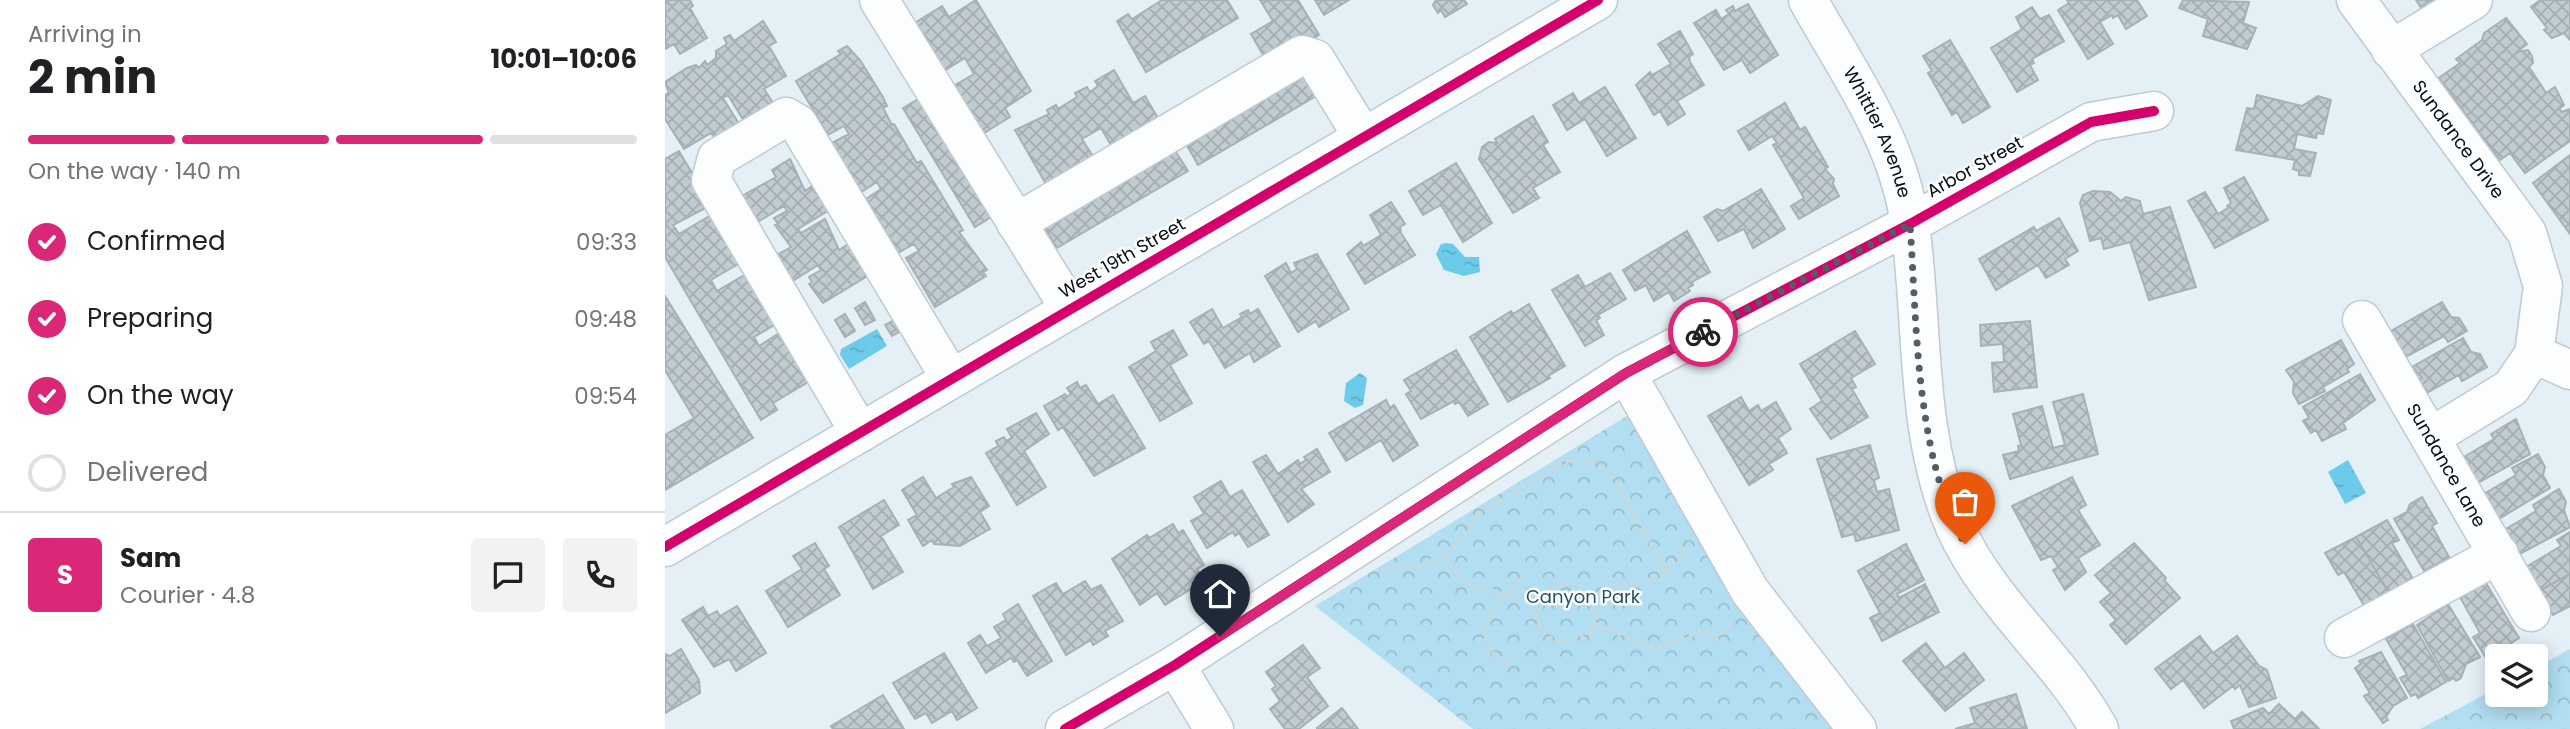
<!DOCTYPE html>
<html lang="en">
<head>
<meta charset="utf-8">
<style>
  :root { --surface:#fff; --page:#f2f2f2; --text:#202124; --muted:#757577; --line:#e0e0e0; --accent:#db2777 }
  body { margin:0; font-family:Poppins,sans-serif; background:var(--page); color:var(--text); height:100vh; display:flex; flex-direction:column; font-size:26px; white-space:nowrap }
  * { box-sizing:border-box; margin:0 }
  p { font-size:23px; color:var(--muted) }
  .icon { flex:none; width:38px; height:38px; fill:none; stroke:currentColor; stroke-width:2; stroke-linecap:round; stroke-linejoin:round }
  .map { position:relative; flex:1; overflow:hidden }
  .drawer { display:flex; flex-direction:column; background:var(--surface); width:665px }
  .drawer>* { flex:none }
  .fabs { position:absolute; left:1820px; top:644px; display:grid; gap:14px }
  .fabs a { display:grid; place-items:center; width:63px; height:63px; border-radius:7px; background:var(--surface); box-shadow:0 4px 18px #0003; font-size:35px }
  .pin { position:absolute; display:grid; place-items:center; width:60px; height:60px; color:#fff; margin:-72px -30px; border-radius:50% 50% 50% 0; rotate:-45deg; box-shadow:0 0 7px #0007 }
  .pin .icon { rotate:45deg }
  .courier { position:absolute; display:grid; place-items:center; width:70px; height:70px; margin:-35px; border:5px solid #db2777; border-radius:50%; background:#fff; color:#222; box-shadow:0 2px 9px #0007 }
  .head em { font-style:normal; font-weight:700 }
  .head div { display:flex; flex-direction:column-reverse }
  .head { display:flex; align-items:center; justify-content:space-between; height:119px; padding:0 28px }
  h1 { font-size:46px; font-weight:700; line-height:52px }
  .bar { display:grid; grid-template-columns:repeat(4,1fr); gap:10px 7px; align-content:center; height:84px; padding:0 28px }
  .bar i { height:9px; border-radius:5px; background:var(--line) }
  .bar .current { background:var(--accent) }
  .bar p { grid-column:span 4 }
  .line { display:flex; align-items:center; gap:18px; padding:0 28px; border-top:2px solid var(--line) }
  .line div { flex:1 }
  .round { display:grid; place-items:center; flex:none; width:74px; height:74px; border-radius:7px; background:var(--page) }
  ol { padding:0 28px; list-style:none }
  li { display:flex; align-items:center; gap:21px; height:77px }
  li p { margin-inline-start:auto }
  li .icon { padding:7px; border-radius:50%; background:var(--accent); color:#fff; stroke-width:4 }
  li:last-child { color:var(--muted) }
  li i { width:38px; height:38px; border:4px solid var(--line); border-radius:50% }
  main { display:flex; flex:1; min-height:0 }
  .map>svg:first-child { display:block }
</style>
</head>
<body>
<main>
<section class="drawer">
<div class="head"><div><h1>2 min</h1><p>Arriving in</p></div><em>10:01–10:06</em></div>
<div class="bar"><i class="current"></i><i class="current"></i><i class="current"></i><i></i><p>On the way · 140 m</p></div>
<ol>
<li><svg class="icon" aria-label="check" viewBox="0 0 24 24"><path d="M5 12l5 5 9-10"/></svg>Confirmed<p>09:33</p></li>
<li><svg class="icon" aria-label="check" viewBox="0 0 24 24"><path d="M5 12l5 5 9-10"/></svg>Preparing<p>09:48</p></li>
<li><svg class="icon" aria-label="check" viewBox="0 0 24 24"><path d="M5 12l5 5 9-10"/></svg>On the way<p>09:54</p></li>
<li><i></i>Delivered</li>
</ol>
<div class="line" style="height:126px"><b class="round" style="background:var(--accent);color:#fff">S</b><div><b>Sam</b><p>Courier · 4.8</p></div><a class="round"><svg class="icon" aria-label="chat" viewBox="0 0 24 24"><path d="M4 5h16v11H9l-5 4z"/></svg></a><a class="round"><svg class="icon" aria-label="phone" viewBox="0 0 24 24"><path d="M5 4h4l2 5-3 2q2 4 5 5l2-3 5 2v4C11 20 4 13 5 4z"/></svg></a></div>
</section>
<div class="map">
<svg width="1905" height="729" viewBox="0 0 1905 729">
  <defs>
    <pattern id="park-crowns" width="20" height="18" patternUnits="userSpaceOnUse" patternTransform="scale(1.75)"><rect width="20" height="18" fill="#b1def0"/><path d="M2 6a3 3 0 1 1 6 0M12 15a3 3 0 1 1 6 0" fill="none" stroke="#97bdcd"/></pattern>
    <pattern id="water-ripples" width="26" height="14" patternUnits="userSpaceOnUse" patternTransform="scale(1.75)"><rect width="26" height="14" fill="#6ccbeb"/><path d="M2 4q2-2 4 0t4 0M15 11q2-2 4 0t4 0" fill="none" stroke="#5cadc8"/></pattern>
    <pattern id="building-cross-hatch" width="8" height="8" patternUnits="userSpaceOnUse" patternTransform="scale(1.75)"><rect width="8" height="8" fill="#c1ccd1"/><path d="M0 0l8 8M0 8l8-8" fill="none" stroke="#a4aeb2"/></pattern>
  </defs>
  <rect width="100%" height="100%" fill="#e4f0f6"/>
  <path fill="url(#park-crowns)" d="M967,413L1185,729H808L650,606Z
    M1905,649V729H1755L1832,688V695H1871V668Z"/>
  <path fill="url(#water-ripples)" d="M781,243L788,244L800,257H814L815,272L799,276L779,270L771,254L776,244Z
    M212,329L222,346L184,369L175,355L176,349Z
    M695,373L702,378L698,405L690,408L679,401L681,383Z
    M1683,460L1701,493L1680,504L1663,472Z"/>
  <path fill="url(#building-cross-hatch)" stroke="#a6b1b6" stroke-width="2" d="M0,0H25L28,6L25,8L42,38L15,54L9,44L0,49Z
    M311,0L366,91L340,108L345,117L314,136L285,88L309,74L300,58L277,72L248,24L277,6L284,17Z
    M497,0H562L573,18L481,72L452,21L463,14L467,19Z
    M595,0H633L654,35L604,65L586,34L608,21Z
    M650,0H684L659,15Z
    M771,0H799L802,4L780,17L776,10L773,13L768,5Z
    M1402,0H1472L1482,16L1461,29L1453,15L1448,18L1447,15L1435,22L1448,44L1423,59L1393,10L1404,3Z
    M1518,0L1584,2L1578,23L1591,28L1582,49L1538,36L1543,19L1514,8Z
    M1751,0H1780L1759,12Z
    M1875,0H1905V40L1899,33L1887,38L1879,30L1882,28L1866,7Z
    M1083,4L1113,55L1085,73L1077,60L1059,70L1029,23L1051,10L1056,19L1064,14L1061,10L1068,6L1070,11Z
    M1367,7L1375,19L1384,15L1399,41L1367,59L1369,63L1365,65L1373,80L1352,92L1326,48L1357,29L1351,17Z
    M1841,18L1862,44L1852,52L1863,50L1867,56L1868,63L1864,67L1878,88L1881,93L1890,87L1899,105L1894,109L1897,112L1905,109V141L1860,173L1845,153L1835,160L1774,78L1795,63L1791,59L1817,40L1819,33Z
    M98,21L111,42L104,46L121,76L99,89L108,103L79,121L63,95L58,98L74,124L50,138L46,133L19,149L0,119V95L4,93L0,82L22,68L31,65L34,68L40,61L42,65L46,62L51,58V51L62,44L59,38L65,35L69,41Z
    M1015,31L1028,54L1024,57L1025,62L1039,85L1012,101L1020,114L1003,125L995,111L989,115L971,85L985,72L987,75L1006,64L993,44Z
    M1285,40L1325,107L1298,123L1292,112L1287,115L1263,73L1267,71L1258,56Z
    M182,46L195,60L218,97L222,106L218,108L227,125L229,124L252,163L256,161L298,230L294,232L322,270L318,272L321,276L270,307L241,258L254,251L249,244L233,253L201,199L216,189L212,182L196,192L167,143L184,134L179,126L163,135L131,81L176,54L173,51Z
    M449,70L468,103L480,96L497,125L450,152L436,128L417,139L432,163L385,191L350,130L384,114L382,110L391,105L393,109L412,97L410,93L422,87L425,92L433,86L430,81Z
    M640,73L653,95L533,165L520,142Z
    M940,87L971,138L942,156L920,119L902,130L888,105L908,93L914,103Z
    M260,95L331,214L310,227L238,108Z
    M1592,95L1637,106L1653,96L1666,100L1658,134L1652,133L1651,138L1632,134L1629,149L1651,153L1645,176L1634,175V171L1628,169L1630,160L1571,150L1582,108L1589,109Z
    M1120,103L1135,130L1140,127L1163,167L1160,169L1169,179L1168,184L1174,196L1134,219L1126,206L1139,198L1108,145L1112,143L1107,136L1084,150L1073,131Z
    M868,116L883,142L878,145L895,172L868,188L874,198L848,213L814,159L817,147L824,142L832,143L830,139Z
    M509,149L523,171L392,248L379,226Z
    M14,151L46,205L8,225L14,234L51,212L80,260L46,280L52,291L86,271L116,321L89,337L94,346L116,332L145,381L108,403L112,410L96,420L0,257V159Z
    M1905,155V234L1868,183Z
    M125,159L140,191L150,184L171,206L133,229L136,233L160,219L174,250L191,239L204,275L158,303L144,284L147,282L144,277L156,270L153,265L126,282L110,256L126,247L110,225L113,224L109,218L122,211L119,206L91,223L75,197L111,177L107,170Z
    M791,163L827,223L798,242L776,205L758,215L744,191Z
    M1579,177L1603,220L1550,248L1523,201L1540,192L1553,214L1563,208L1562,206L1566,203L1559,188Z
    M1096,189L1120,229L1088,248L1079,229L1053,241L1039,217L1052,209L1058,211Z
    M1428,191L1445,192L1456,201L1461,197L1475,201L1478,214L1505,207L1531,287L1484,300L1465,242L1439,249L1436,238L1425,241L1415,203L1418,195Z
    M726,202L740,224L735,227L736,233L750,255L700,284L682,254L696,242L698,246L716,235L705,215Z
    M1394,218L1413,251L1400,259L1404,265L1381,278L1373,265L1331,290L1314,259L1369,227L1371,231Z
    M1022,231L1045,272L1027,282L1028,285L1023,288L1025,291L1009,301L1004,292L989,301L981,285L970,291L958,270Z
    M652,254L684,309L654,327L651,321L633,332L600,276L621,263L626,273L632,269L629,263Z
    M945,273L961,299L933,315L935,318L931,320L939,335L920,346L887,290L913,275L920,287Z
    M0,296L88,438L0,490V435L29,418L0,370Z
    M200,302L210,320L200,325L190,308Z
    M1777,302L1786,317L1794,318L1802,331L1783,342L1779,336L1739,358L1724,332Z
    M864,304L900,366L883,376L885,378L843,402L805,337L846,311L848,314Z
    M547,309L558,328L577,317L575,314L583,310L585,314L593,309L615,346L589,362L585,353L560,368L544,341L539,344L525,322Z
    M180,314L190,331L180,337L170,320Z
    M237,316L243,327L227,336L220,325Z
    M1365,321L1372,387L1329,392L1327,363L1339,362L1338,344L1316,346L1315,325Z
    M508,330L522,355L505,365L527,403L495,421L464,367L491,351L486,342Z
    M1190,331L1210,364L1186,378L1191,387L1187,389L1203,417L1166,439L1145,409L1157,401L1135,364Z
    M1798,338L1806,352L1815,354L1822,367L1797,381L1794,375L1760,394L1752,380L1757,378L1747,367Z
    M1676,340L1689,364L1682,369L1684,372L1658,387L1660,391L1634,404L1628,393L1629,382L1621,370Z
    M791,350L823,404L803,416L794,402L790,404L789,401L756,419L741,394L746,391L739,380Z
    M1695,374L1710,400L1678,423L1681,429L1657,441L1651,430L1646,433L1638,421L1644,418L1638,407Z
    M412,382L415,388L421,385L433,404L448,395L480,448L429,476L398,427L393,430L379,406L400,394L402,397L406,394L402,388Z
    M1418,394L1433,454L1345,479L1338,455L1354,451L1353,446L1356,445L1348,414L1377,406L1388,448L1400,445L1388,402Z
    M1076,397L1084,411L1093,405L1096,411L1111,402L1126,429L1113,438L1122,453L1104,464L1108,470L1084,485L1043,416Z
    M721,400L725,408L729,405L753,445L728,461L716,440L681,461L664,433Z
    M371,413L384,434L359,451L381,487L352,505L321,453L333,446L331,441L339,437L341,441L347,438L342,429Z
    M1851,419L1865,454L1811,484L1797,458L1829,439L1826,434Z
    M1205,445L1214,478L1209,480L1212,492L1224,489L1234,530L1191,541L1189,534L1177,537L1152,459Z
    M652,449L665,472L636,489L649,504L623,522L588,462L601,455L613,474L633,460L635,464L641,460L639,457Z
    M1873,454L1880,467L1878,475L1885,488L1832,520L1819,494L1851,475L1847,468Z
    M258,477L271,498L289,487L287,484L306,477L324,506L315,512L325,529L295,546L269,544L267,540L258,546L243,520L252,515L237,490Z
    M1407,477L1421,505L1413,510L1435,545L1413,558L1421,572L1400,590L1388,570L1393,567L1386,556L1376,560L1347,506Z
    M556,481L565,497L577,490L604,535L583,547L574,533L570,536L568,532L542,548L526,521L539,514L529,497Z
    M1894,489L1901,502L1899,510L1905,527L1853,555L1839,530L1871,511L1868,505Z
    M1757,497L1772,523L1767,526L1784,557L1759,571L1729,519L1742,512L1745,504Z
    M219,500L234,525L216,536L238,572L208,589L174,527Z
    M1722,520L1734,540L1727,543L1748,579L1724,593L1691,537Z
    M508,524L513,533L518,530L539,565L532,569L539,581L500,605L492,593L475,605L447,559L482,535L484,538Z
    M1905,532V574L1874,591L1861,567L1896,546L1892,540Z
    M1691,537L1724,593L1700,607L1679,572L1673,575L1660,553Z
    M150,543L164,566L159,569L175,595L123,627L101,591L137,569L128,556Z
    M1469,543L1501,578L1499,580L1515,598L1461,644L1445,625L1451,620L1435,602L1446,593L1430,575Z
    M1241,544L1259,580L1232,594L1234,598L1260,584L1274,612L1217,641L1205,618L1215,613L1193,571Z
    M1905,574V606L1888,615L1874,591Z
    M420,581L426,590L436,585L458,621L440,631L443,636L428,645L426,640L401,655L368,596L391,583L398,594Z
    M1821,583L1854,638L1845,644L1848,650L1837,656L1830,653L1821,658L1808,637L1815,633L1795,597Z
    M353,604L387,661L362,676L352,660L349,662L346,658L321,673L303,643L315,635L322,646L336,638L329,627L341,620L338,614Z
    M1783,604L1815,657L1801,664L1796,678L1791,681L1789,678L1783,681L1752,625Z
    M72,606L101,653L71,671L64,659L49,667L17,620L38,607L43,616L52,611L55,616Z
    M1748,624L1781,682L1753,698L1751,694L1746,696L1735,678L1742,675L1721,639Z
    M1535,636L1548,653L1572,636L1594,666L1602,670L1611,698L1584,707L1575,685L1570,689L1568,686L1539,708L1518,680L1506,689L1490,669Z
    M1261,643L1280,668L1299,653L1319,680L1280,711L1238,661Z
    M638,645L655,668L642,677L663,706L634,729H620L605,709L615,701L607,689L611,686L601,672Z
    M16,649L34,680L35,693L0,713V654L5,656Z
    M1716,652L1742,698L1728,706L1721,717L1723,720L1718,723L1699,696L1705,693L1690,668L1696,664L1694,661Z
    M279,653L312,708L292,720L287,711L267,723L261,713L250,719L228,683Z
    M1351,694L1362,729H1290L1310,723L1305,708Z
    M218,695L239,729H168L166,726Z
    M1614,704L1630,719L1637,712L1654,729H1569L1566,721L1598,708L1604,714Z
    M677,708L693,729H652V728Z"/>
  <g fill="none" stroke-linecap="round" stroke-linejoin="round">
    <g stroke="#c0cad0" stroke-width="41">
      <g id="minor">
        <path d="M214,0L405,309"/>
        <path id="s1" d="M1143,0C1183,72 1234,141 1245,225C1259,325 1249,432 1290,527C1325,605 1394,656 1434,729"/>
        <path id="s2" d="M1691,0L1862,233L1878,286L1869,354L1846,388L1766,437"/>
        <path d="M1726,50L1808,0"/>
        <path d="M351,223L637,55L650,59L698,137"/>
        <path id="s3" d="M1697,320L1866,612"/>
        <path d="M1869,354L1905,370"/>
        <path d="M961,373L1085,591L1192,729"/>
        <path d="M195,433L46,180L52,158L121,117L133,124L286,379"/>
        <path d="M0,547L933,0"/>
        <path d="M1679,638L1834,554"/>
        <path d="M510,665L549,729"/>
        <path d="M400,729L510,665L961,373L1245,224L1426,122L1489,111"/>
      </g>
    </g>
    <path stroke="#d1d6d7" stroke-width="4.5" stroke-dasharray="3.5 5" stroke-linecap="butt" d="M1001,570L1022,548
      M716,571L753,566L779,556
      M907,583L921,591L931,618L926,632L911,640L890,642C876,630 869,622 870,604C881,592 890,585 907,583Z
      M870,604L807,585L795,578L779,556L806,527L812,515L903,461L927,462L947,475L1001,570L981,582L949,585L926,599
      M929,624L986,647H999L1039,630L1049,642L1068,621
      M843,666C795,632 830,606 859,577"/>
    <use href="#minor" stroke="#fbfdfe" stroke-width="38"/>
    <g stroke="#fff" stroke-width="15">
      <path id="cycleway" d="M0,547L933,0
        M400,729L510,665L961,373L1245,224L1426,122L1489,111"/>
    </g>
    <use href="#cycleway" stroke="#d6006c" stroke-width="10"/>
  </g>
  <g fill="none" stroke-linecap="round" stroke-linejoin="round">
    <path stroke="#535d62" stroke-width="7" stroke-dasharray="0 12.6" d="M1038,332L1245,224C1252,324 1250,455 1300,544"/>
    <path stroke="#db2777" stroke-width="9" d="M555,636L961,373L1038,332"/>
  </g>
  <g text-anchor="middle" stroke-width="5" stroke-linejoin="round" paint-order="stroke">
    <g font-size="18" fill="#050e12" stroke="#fff">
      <text dy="6" stroke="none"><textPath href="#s1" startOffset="150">Whittier Avenue</textPath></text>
      <text dy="6" stroke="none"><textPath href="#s2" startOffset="173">Sundance Drive</textPath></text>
      <text transform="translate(1310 167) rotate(-29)" y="6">Arbor Street</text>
      <text transform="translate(457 258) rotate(-30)" y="6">West 19th Street</text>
      <text dy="6" stroke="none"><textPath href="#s3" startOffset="168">Sundance Lane</textPath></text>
    </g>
    <g font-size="18" fill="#1e5264" stroke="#fff">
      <text x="918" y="603">Canyon Park</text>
    </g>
  </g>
</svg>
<div class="fabs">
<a><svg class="icon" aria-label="layers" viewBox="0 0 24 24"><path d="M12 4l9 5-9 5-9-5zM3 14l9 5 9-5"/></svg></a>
</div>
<div class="pin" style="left:1300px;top:544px;background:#ea580c"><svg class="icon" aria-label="bag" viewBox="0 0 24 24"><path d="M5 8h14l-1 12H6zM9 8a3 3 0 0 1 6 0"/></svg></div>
<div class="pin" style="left:555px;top:636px;background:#1f2937"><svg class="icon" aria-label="home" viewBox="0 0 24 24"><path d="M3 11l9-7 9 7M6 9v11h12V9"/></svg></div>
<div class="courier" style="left:1038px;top:332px"><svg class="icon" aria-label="bike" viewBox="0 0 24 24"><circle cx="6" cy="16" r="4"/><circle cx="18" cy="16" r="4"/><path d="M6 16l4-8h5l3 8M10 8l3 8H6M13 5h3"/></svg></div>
</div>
</main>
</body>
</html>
